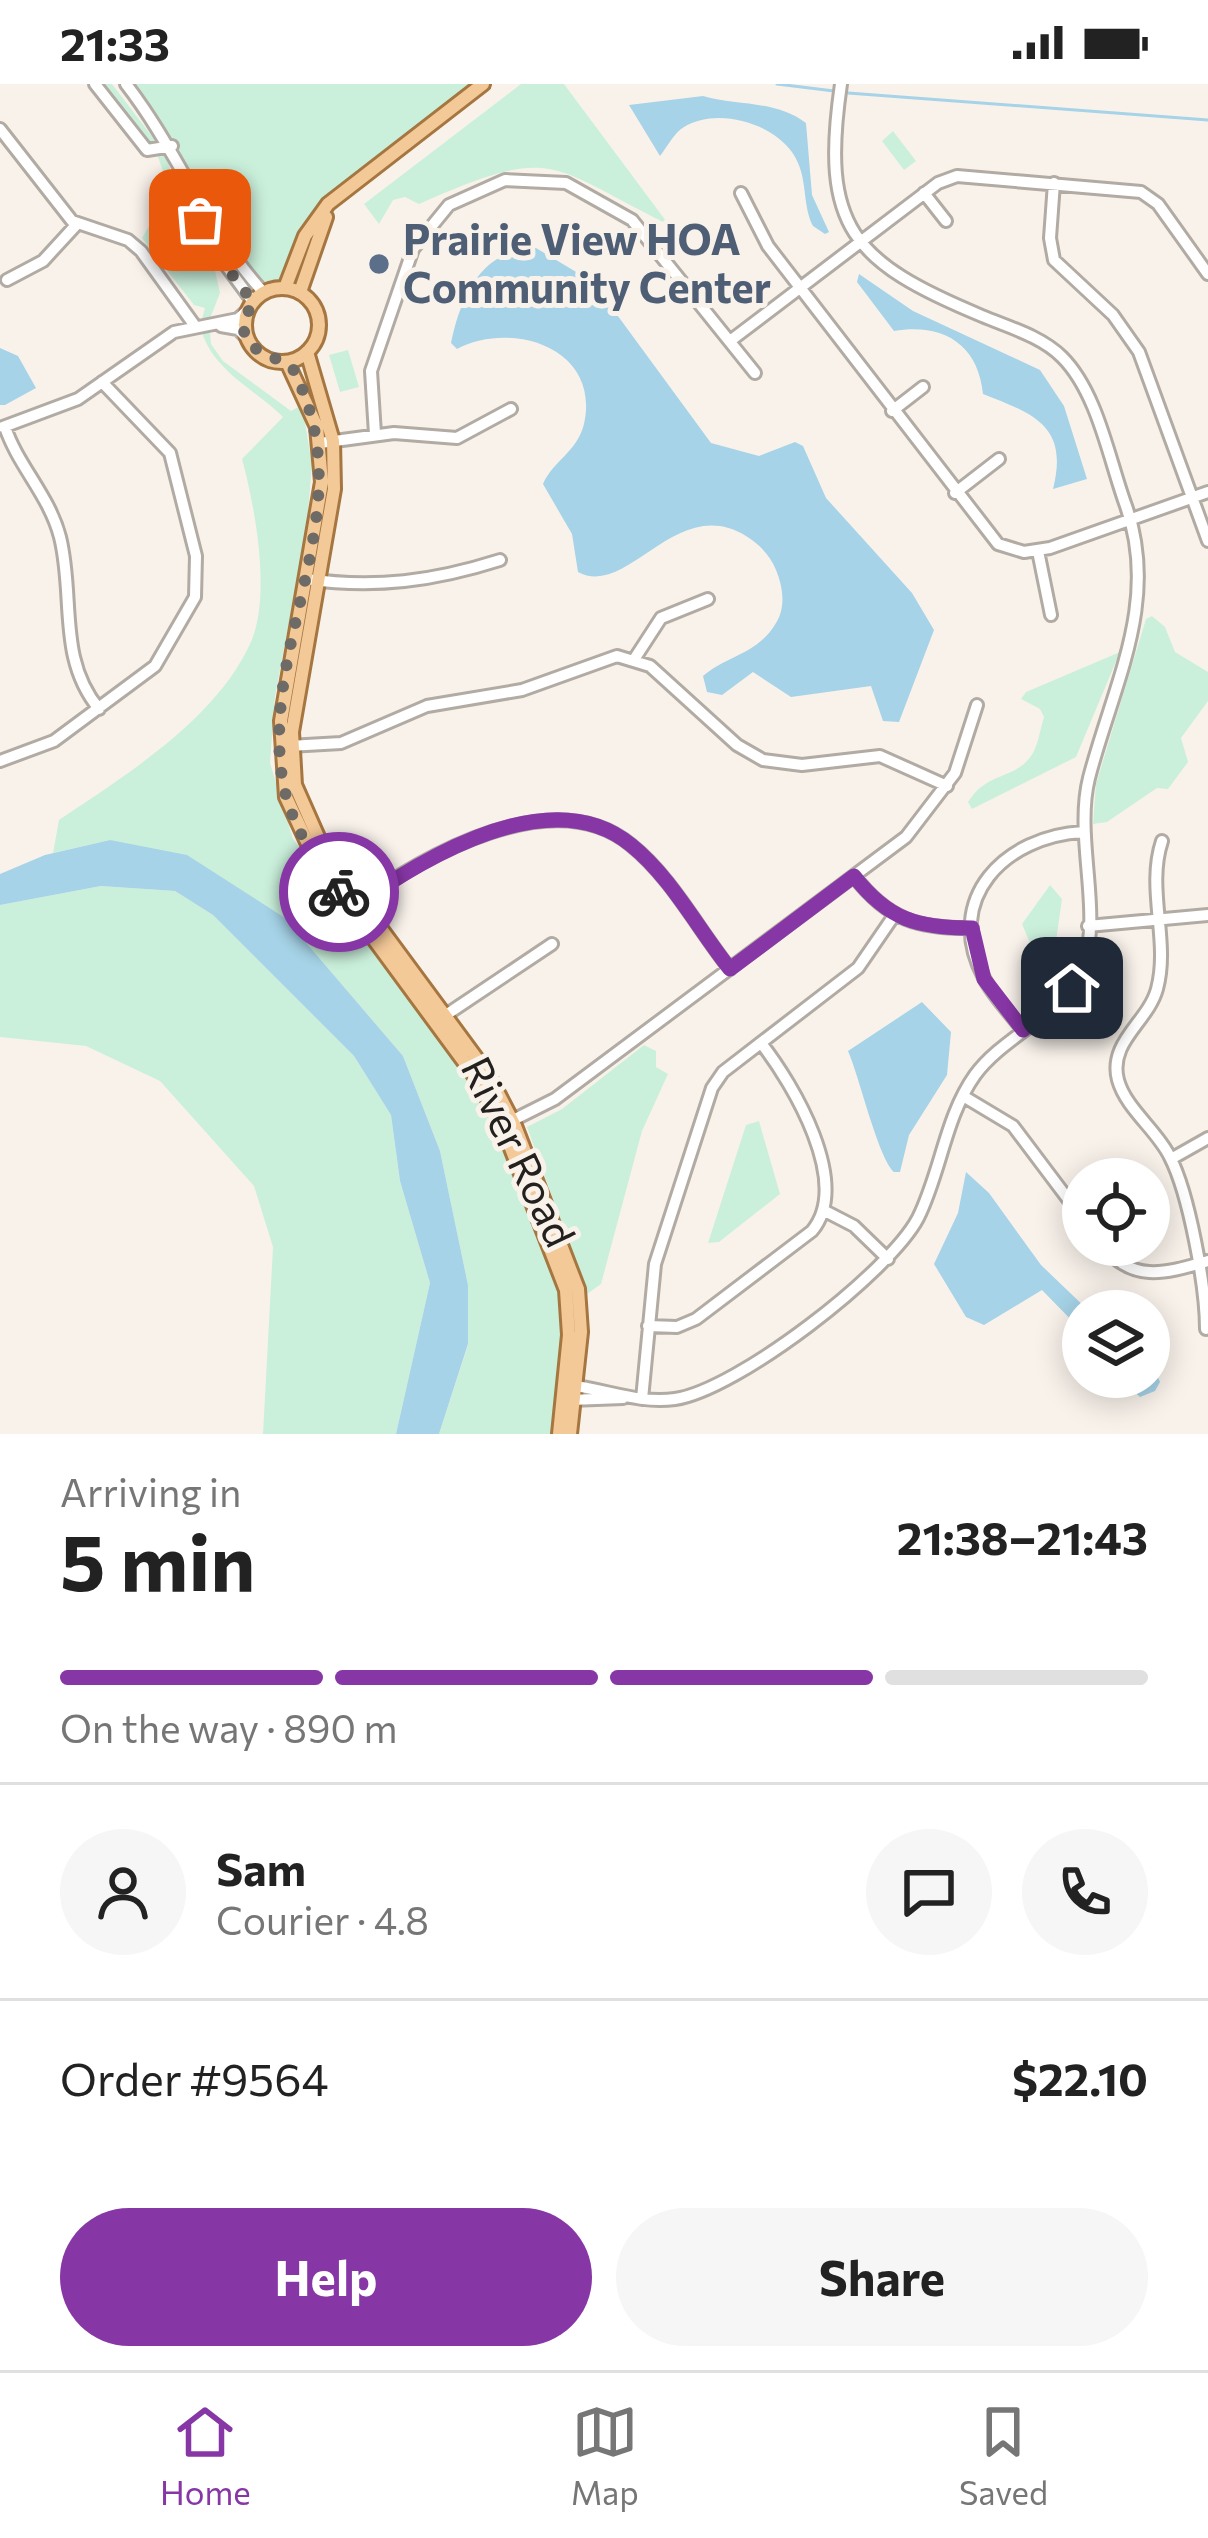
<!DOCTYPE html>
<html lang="en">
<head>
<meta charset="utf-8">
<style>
  :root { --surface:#fff; --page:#f6f6f6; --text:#222; --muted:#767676; --line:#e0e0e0; --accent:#8736a6 }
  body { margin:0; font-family:Commissioner,sans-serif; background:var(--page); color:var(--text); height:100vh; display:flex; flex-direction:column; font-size:45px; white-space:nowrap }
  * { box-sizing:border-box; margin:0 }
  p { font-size:39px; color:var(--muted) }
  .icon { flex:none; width:66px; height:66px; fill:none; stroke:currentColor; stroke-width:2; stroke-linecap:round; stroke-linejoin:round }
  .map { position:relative; height:1350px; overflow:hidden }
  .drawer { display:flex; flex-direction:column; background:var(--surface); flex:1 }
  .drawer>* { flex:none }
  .fabs { position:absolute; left:1062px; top:1074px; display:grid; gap:24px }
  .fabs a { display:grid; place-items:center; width:108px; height:108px; border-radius:50%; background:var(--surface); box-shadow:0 6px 30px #0003; font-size:60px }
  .pin { position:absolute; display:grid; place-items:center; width:102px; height:102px; color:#fff; margin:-51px; border-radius:24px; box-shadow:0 6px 18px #0006 }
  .courier { position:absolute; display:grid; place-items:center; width:120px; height:120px; margin:-60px; border:9px solid #8736a6; border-radius:50%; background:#fff; color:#222; box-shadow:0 3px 15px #0007 }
  .head em { font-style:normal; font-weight:700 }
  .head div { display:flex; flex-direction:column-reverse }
  .head { display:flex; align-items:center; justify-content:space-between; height:204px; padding:0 60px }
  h1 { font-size:78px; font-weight:700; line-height:90px }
  .bar { display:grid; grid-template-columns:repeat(4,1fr); gap:18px 12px; align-content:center; height:144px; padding:0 60px }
  .bar i { height:15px; border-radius:9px; background:var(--line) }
  .bar .current { background:var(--accent) }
  .bar p { grid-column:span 4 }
  .line { display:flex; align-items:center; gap:30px; padding:0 60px; border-top:3px solid var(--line) }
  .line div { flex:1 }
  .round { display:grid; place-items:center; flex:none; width:126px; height:126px; border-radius:63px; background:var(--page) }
  .button { display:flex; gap:24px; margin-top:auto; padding:24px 60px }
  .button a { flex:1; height:138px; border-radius:72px; background:var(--accent); color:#fff; font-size:48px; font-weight:700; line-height:138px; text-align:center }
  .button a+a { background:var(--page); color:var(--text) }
  .status { display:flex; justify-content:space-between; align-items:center; height:84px; padding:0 60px; background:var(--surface); direction:ltr }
  .status svg { height:33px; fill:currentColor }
  .tab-bar { display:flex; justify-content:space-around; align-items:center; height:168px; border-top:3px solid var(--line); background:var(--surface); font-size:33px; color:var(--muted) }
  .tab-bar a { display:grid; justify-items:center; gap:6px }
  .tab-bar .current { color:var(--accent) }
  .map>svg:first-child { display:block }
</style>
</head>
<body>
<div class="status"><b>21:33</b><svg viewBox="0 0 49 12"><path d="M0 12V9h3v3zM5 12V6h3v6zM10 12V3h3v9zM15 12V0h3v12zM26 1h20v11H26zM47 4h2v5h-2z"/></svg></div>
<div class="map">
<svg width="1208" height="1350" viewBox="0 0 1208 1350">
  <rect width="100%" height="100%" fill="#f9f2eb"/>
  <path fill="#caf0db" d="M102,0H112L164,68L187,131L214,182L220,209L209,237L211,260L223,277L291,327L302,321L312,380L307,441L275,613L270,679L293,755L462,976L495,1039L568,1220L559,1350H439L468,1261V1201L440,1067L403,972L285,834L110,756L53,769L59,736C126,691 215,636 250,560C272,513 255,423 242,375L283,333C252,303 211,286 200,242L205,224L194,221L142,154L161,122L173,116L157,70Z
    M132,0H476L343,103L282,195L260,198C210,136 179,65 132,0Z
    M521,0H564L669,141C546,80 555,60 419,120L405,113L393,116L379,140L364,120Z
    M893,47L916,77L904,86L882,57Z
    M348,266L359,303L340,308L329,271Z
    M1152,532L1165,543L1175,568L1208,588V617L1181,654L1188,678L1168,705L1157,704L1107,738L1093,740L1096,700L1146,535Z
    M1120,568L1076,673L972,725L968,718C987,687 1014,696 1031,672C1038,663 1040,645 1044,633L1040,625L1021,615L1026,608Z
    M1050,801L1062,815L1053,878L1042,887L1022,840Z
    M101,802L175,807L213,831L354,972L391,1031L400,1097L430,1199L396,1350H263L273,1163L254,1102L160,997L86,962L0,953V821Z
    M644,961L656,967V983L668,990L642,1047L601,1200L587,1210L527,1043L562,1025Z
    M759,1037L780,1110L719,1158L708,1159L746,1041Z"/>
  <path fill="#a6d3e7" d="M703,12C738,22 776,16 806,39L812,111L829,148L825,150L813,142C803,123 807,99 798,79C783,42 720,21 684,43C674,49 667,63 660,72L629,21Z
    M536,164L593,198L711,359L759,372L795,358L803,362L826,414L912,509L934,546L899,638L883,637L871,602L791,613L753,588L722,611L707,608L703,592C726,572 758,570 776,539C786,523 783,503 776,486C770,471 759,460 746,452C676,409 628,515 578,488L572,450L543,400C553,377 577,368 584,340C601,264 512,236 457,265L451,259C461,212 481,165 536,164Z
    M859,190L913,227L1040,286L1064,322L1087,395L1053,405C1069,342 1034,330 983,310C978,260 943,239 894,247L857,198Z
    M0,264L18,272L36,304L5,321H0Z
    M110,756L187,771L285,834L403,972L440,1067L468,1201V1260L439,1350H396L430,1199L400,1097L391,1031L354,972L213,831L175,807L101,802L0,821V790L45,771Z
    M922,918L951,948L947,991L909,1051L900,1088H894C878,1073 860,995 848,967Z
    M966,1088L989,1109L1041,1181L1089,1227H1083V1248L1042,1206L984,1241L966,1233L934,1180L958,1129Z
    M1149,1272L1160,1298L1155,1307L1140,1313L1118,1293H1149Z"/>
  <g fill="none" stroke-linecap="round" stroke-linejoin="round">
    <path stroke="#a6d3e7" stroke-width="3" d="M777,0L834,7
      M848,9L1208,36"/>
    <g stroke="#b1aba4" stroke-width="16">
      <path id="minor" d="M95,0L147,66L172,62
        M126,0C178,67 206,146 264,209
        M0,45L72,137L128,156L141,167L195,242
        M1054,99L1050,154L1054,176L1113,231L1139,268L1208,457
        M741,109L768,162L998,460L1024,468L1050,464L1208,408
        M924,109L946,137
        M195,122L214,165L253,218
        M7,196L43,177L77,140
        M221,242L238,245L247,254
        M730,257L938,99L957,92L1141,108L1158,120L1208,190
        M892,327L923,303
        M3,343L78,315L174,248L238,235L249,225
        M5,343C18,382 49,411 60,453C75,513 57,574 99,625
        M375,350L371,287L413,165L449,121L505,96L566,99L632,136L755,289
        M320,359L394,349L457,354L511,325
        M955,409L999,375
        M1038,467L1051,531
        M306,495C375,505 434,497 500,476
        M635,574L661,534L708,515
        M289,662L341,659L427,622L522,606L617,572L650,582L737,661L763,676L802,681L880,672L947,702
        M0,677L54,657L155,582L195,513L196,472L170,369L102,298
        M1162,757C1146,805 1170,857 1157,905C1148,938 1108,958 1118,996C1126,1025 1157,1046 1170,1073C1189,1110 1206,1203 1206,1245
        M854,792C888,836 918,845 972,844
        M358,820C425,770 555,698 631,761C671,793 698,845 730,885
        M1088,842L1208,831
        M440,935L552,860
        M1023,946C1010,929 993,912 984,894C942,814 1006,752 1083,748
        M963,1012L1013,1042L1083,1135
        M507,1039L555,1015L906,753L955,689L977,621
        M1171,1075L1208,1054
        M825,1127L854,1142L888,1175
        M1102,1161C1133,1200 1166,1189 1208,1177
        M648,1242L677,1243L696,1235L812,1147C852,1099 793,1000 761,959
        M568,1301C605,1305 638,1320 675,1315C737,1306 889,1189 918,1134C941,1088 945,1033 975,991C1005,950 1065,931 1083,883C1103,828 1074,754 1089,694C1113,601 1160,518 1126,422C1109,376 1098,309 1062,273C1041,252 1008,243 982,232C852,178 820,143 841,0
        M642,1315L655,1180L712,1004L723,988L858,884L893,833
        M570,1316L623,1314"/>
    </g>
    <g stroke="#a67640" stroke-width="18">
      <path id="major" d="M245 241a37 37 0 1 1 74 0a37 37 0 1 1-74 0Z
        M285,204L305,152L328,120L483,0
        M300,208L326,133
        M307,268L333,357L334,405L292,648L295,701L325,769L488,990L515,1042L578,1205L581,1248L570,1350
        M287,278L317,343L322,398L281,637L286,713L315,775L476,994L502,1041L566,1206L569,1251L559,1350"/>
    </g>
    <use href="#minor" stroke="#fff" stroke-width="10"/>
    <use href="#major" stroke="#f4c998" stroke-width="12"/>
  </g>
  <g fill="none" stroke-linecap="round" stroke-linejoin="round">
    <path stroke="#6e6a66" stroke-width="12" stroke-dasharray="0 21.6" d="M200,136L218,172L253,218C225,269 269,265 293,285C365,425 261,553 282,693C289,738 313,773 339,808"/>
    <path stroke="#8736a6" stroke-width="15" d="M339,808L351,825C421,775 551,695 631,761C671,793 698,845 730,885L854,792C888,836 918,844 972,844L984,895L1023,946L1072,904"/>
  </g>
  <circle fill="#5c6f8a" stroke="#f9f2eb" stroke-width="4.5" cx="379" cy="180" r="12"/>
  <g text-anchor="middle" stroke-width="10" stroke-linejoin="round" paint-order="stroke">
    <g font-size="42" font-weight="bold" fill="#4e5e75" stroke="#f9f2eb" text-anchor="start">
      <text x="403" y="171">Prairie View HOA<tspan x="403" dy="48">Community Center</tspan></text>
    </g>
    <g font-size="42" fill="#23201e" stroke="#f9f2eb">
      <text transform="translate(518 1068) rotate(64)" y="15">River Road</text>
    </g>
  </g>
</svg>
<div class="fabs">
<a><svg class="icon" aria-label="locate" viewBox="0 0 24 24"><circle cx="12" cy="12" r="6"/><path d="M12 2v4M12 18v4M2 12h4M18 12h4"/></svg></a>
<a><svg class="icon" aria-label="layers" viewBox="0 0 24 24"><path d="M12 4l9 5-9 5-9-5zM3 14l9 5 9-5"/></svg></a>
</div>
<div class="pin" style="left:200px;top:136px;background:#ea580c"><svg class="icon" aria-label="bag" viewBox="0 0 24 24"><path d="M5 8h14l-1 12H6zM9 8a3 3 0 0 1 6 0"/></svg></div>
<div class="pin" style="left:1072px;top:904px;background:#1f2937"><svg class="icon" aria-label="home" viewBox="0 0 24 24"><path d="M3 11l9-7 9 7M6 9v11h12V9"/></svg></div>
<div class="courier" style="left:339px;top:808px"><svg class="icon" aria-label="bike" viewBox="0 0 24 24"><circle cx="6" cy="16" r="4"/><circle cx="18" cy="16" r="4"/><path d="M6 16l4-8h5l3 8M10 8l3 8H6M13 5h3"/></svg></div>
</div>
<section class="drawer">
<div class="head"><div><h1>5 min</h1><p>Arriving in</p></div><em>21:38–21:43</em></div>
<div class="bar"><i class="current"></i><i class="current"></i><i class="current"></i><i></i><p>On the way · 890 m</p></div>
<div class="line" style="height:216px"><a class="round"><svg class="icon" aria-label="person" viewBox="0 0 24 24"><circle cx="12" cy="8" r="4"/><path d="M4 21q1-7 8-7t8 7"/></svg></a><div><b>Sam</b><p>Courier · 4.8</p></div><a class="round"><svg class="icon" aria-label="chat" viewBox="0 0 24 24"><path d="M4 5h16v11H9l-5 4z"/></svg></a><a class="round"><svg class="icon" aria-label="phone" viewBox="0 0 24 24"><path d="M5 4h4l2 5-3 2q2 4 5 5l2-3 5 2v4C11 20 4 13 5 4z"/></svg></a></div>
<div class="line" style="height:156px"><div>Order #9564</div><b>$22.10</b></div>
<div class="button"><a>Help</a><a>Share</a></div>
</section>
<nav class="tab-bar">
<a class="current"><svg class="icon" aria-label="home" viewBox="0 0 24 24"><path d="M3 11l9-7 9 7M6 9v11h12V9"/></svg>Home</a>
<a><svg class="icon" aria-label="map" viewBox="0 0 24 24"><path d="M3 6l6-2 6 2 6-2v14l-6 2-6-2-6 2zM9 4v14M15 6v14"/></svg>Map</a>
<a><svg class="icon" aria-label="saved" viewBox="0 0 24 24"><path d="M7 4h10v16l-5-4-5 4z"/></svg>Saved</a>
</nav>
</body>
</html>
